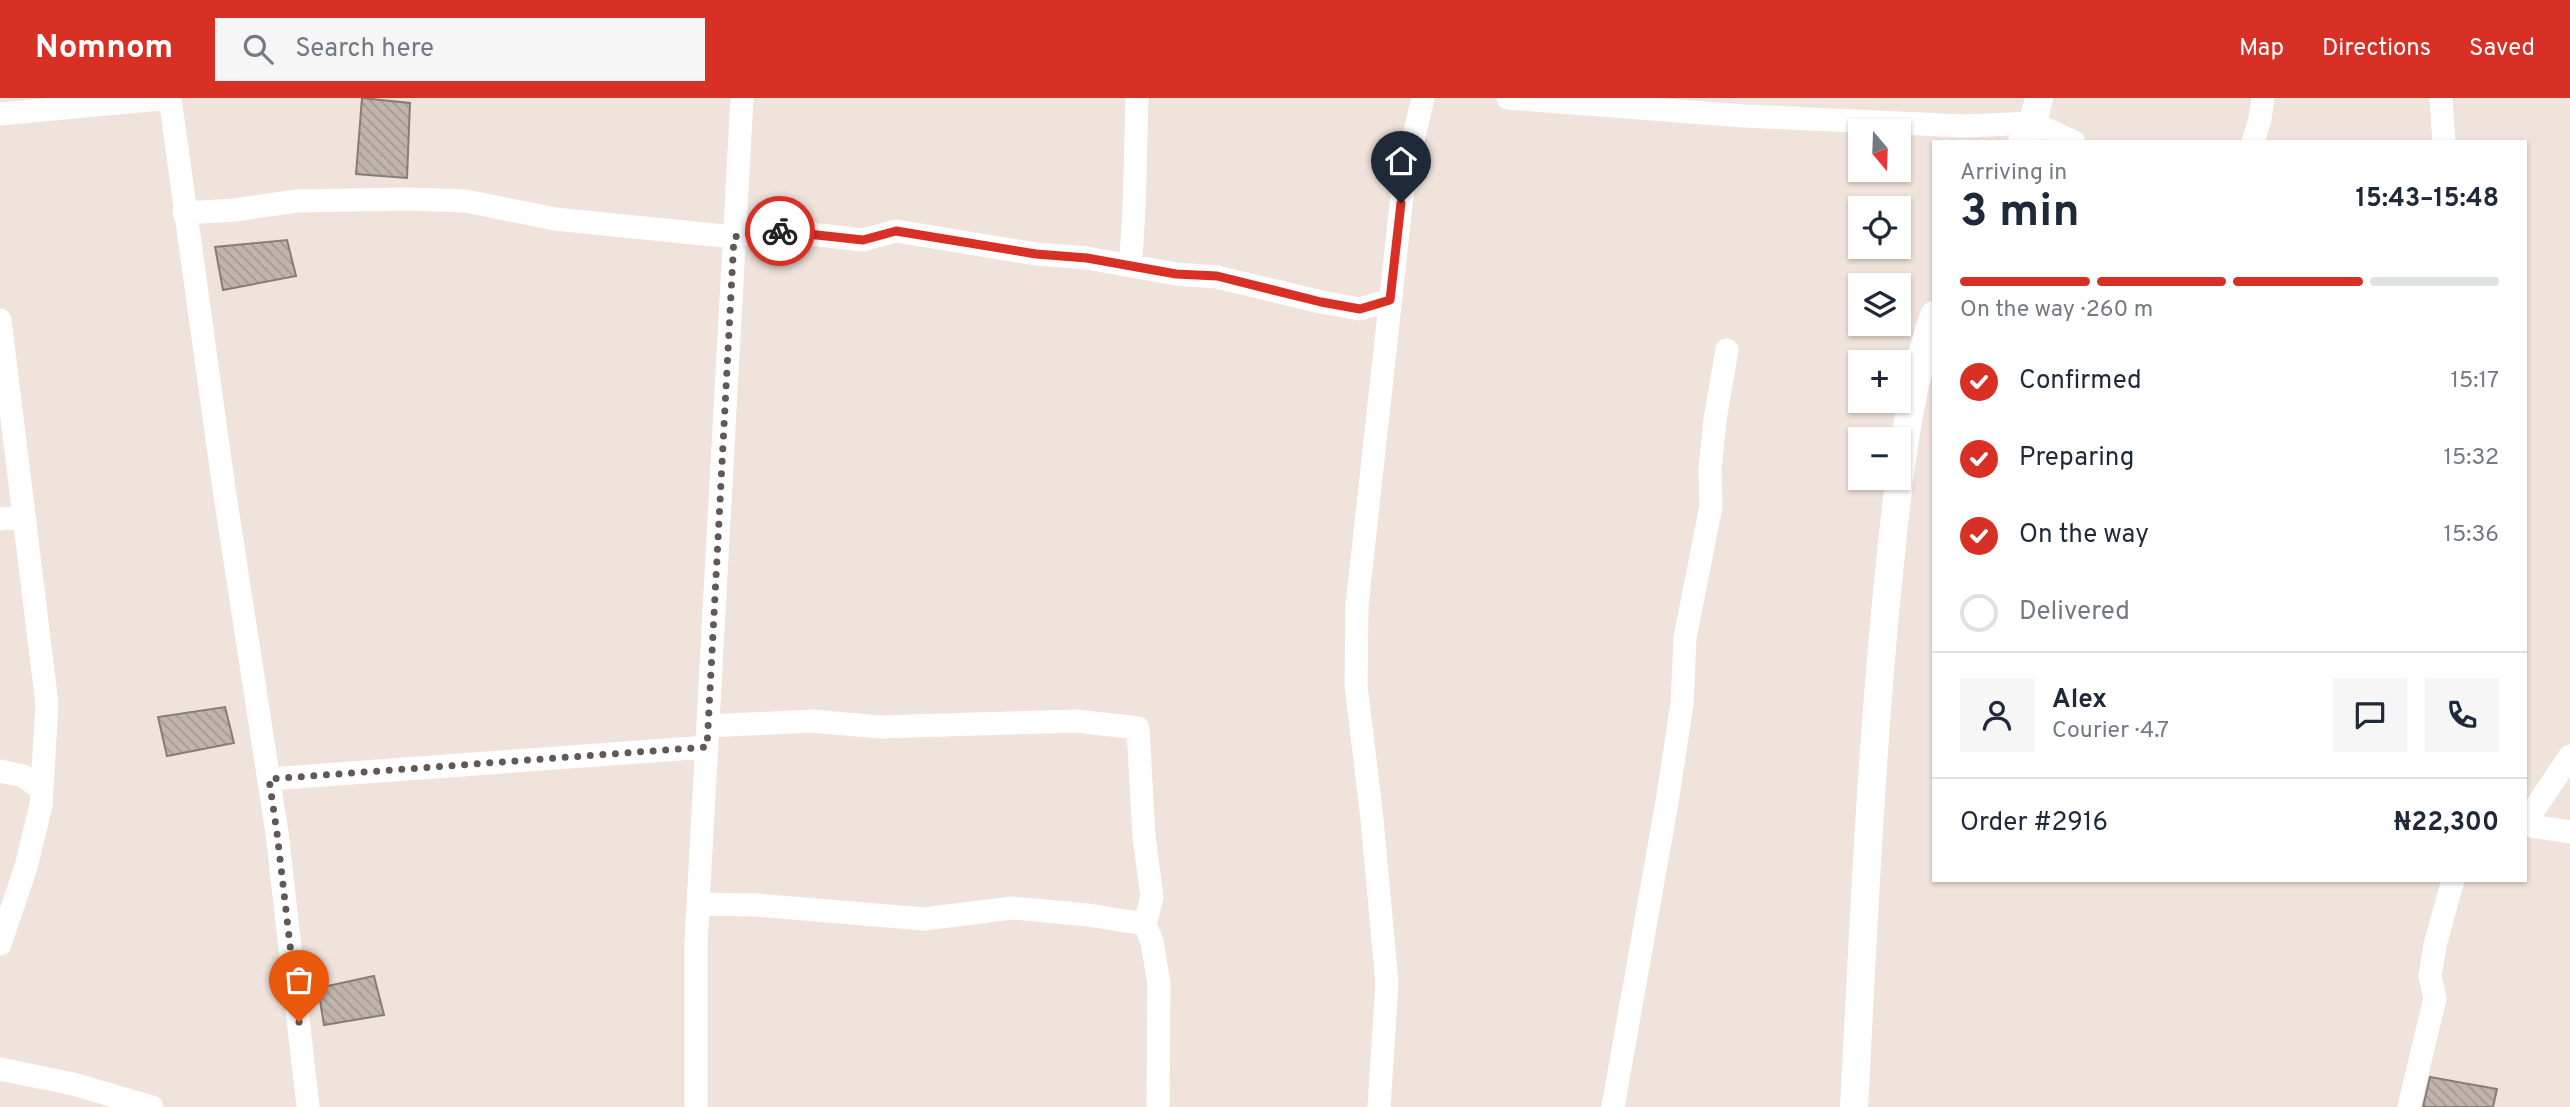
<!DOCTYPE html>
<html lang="en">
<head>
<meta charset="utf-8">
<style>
  :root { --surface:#fff; --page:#f6f6f7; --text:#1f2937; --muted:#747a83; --line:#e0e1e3; --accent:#d93025 }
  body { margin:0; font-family:Overpass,sans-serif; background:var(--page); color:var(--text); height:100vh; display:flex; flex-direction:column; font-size:26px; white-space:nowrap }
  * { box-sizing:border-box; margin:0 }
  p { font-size:23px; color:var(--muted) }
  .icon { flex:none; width:38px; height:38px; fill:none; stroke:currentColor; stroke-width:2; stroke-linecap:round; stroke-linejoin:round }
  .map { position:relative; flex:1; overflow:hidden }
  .sheet { position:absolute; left:1932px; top:42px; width:595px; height:742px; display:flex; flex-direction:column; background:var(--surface); border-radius:0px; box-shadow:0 2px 5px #0004 }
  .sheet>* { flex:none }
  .needle { width:46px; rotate:161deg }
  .fabs { position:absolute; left:1848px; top:21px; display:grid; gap:14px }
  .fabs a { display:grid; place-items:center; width:63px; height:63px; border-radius:0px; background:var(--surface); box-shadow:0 2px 5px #0004; font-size:35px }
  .pin { position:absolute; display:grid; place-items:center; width:60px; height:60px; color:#fff; margin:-72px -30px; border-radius:50% 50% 50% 0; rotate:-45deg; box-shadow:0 0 7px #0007 }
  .pin .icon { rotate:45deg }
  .courier { position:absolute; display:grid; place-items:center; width:70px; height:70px; margin:-35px; border:5px solid #d93025; border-radius:50%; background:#fff; color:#222; box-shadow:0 2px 9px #0007 }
  .headline em { font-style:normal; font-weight:700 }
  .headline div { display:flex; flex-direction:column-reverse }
  .headline { display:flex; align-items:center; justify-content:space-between; height:119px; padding:0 28px }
  h1 { font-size:46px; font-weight:700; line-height:52px }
  .bar { display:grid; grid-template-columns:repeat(4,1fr); gap:10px 7px; align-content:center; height:84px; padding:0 28px }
  .bar i { height:9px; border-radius:5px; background:var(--line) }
  .bar .current { background:var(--accent) }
  .bar p { grid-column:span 4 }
  .line { display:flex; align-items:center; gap:18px; padding:0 28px; border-top:2px solid var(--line) }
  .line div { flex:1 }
  .round { display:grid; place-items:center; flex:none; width:74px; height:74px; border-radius:0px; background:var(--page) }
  ol { padding:0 28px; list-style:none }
  li { display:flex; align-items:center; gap:21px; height:77px }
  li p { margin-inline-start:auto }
  li .icon { padding:7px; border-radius:50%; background:var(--accent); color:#fff; stroke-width:4 }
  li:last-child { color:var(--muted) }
  li i { width:38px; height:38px; border:4px solid var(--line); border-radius:50% }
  header { display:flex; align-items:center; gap:42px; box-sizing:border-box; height:98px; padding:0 35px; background:var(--accent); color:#fff }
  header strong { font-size:33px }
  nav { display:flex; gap:38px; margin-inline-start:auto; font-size:24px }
  .search { width:490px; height:63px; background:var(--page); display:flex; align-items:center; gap:18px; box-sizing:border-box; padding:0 24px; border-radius:0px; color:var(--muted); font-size:26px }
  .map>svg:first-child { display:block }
</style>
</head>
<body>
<header>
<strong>Nomnom</strong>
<div class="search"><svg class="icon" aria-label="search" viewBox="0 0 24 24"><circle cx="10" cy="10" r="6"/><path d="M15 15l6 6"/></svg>Search here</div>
<nav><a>Map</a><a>Directions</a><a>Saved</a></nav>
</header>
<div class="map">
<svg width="2570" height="1009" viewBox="0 0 2570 1009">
  <defs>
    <pattern id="building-back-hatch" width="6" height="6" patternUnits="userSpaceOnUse" patternTransform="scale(1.75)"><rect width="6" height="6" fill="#c0b4ad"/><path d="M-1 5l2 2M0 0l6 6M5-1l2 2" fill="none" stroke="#a49a94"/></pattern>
  </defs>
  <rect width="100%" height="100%" fill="#f0e3dc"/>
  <path fill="url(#building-back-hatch)" stroke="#887d77" stroke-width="2" d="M362,0L410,5L407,80L356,76Z
    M287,142L296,178L223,192L215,149Z
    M225,609L234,645L167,658L158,619Z
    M374,878L384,917L324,927L318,890Z
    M2430,979L2497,991L2493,1009H2423Z"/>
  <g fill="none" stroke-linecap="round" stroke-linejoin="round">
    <path stroke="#fff" stroke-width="23" d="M170,0L224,391L277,735L308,1009
      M1508,0L1744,18L1964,28L2033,25L2074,44
      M2441,0L2444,44
      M0,16L170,0
      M2253,44L2260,21L2263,0
      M184,115L234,112L297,103L408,101L466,103L555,121L734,139L766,131L863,142L896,133L1036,156L1087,160L1176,176L1217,179L1321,204L1360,211L1390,202
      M1130,167C1136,111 1135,56 1137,0
      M0,222L47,606L41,707L26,769L0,846
      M0,421L24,419
      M708,628L812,623L880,629L1076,623L1138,630L1144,739L1152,799L1145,826
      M0,673L23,678L42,691
      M269,681L707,649
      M2525,725L2570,658
      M2525,727L2570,734
      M698,806L757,807L924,821L1013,810L1088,817L1145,826L1152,844L1159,886L1158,1009
      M0,971L73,986L152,1009
      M696,1009V844L742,0
      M1379,1009L1387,885L1372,721L1356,587L1357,507L1404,80L1423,0
      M1613,1009L1667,704L1682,606L1685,540L1711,408L1710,372L1715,322L1727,252
      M2409,1009L2435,900L2430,878L2435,847L2453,782"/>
    <path stroke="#fff" stroke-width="28" d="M2022,44L2033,25L2039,0
      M1854,1009C1863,841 1870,673 1886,505C1896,408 1903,310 1934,217"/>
  </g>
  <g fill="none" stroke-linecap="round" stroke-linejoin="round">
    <path stroke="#615955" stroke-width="7" stroke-dasharray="0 12.6" d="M299,924L277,735L269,681L707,649L734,139L766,131L780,133"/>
    <path stroke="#d93025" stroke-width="9" d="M780,133L863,142L896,133L1036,156L1087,160L1176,176L1217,178L1321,204L1360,211L1390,202L1401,105"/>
  </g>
</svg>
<div class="fabs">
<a><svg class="needle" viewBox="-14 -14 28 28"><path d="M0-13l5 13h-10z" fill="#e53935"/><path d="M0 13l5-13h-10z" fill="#747a83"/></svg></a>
<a><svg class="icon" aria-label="locate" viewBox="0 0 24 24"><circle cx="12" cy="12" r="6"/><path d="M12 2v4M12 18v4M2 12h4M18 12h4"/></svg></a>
<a><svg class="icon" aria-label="layers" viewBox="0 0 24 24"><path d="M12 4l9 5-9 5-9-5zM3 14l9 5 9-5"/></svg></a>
<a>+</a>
<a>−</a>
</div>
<div class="pin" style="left:299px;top:924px;background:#ea580c"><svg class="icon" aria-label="bag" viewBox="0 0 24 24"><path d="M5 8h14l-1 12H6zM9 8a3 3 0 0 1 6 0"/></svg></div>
<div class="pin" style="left:1401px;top:105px;background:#1f2937"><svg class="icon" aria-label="home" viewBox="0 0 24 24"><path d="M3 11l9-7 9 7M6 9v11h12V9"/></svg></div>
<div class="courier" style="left:780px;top:133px"><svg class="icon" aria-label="bike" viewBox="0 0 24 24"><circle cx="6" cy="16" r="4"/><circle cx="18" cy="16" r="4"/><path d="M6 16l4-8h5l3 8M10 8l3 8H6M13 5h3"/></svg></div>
<section class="sheet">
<div class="headline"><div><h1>3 min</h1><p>Arriving in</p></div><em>15:43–15:48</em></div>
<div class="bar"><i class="current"></i><i class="current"></i><i class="current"></i><i></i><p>On the way · 260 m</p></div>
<ol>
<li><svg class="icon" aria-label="check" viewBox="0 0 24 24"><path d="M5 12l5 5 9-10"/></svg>Confirmed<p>15:17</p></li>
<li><svg class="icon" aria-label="check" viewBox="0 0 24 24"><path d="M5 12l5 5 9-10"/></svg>Preparing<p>15:32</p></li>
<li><svg class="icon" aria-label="check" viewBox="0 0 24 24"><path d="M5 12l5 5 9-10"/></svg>On the way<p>15:36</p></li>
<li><i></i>Delivered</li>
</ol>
<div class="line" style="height:126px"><a class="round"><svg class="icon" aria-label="person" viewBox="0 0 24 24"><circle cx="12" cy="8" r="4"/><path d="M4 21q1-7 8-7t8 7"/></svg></a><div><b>Alex</b><p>Courier · 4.7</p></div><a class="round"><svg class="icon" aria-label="chat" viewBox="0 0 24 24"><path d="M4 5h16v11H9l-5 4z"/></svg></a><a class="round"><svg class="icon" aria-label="phone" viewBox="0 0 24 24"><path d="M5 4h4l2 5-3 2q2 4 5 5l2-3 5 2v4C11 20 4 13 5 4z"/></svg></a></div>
<div class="line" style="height:91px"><div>Order #2916</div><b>₦22,300</b></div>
</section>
</div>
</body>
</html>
